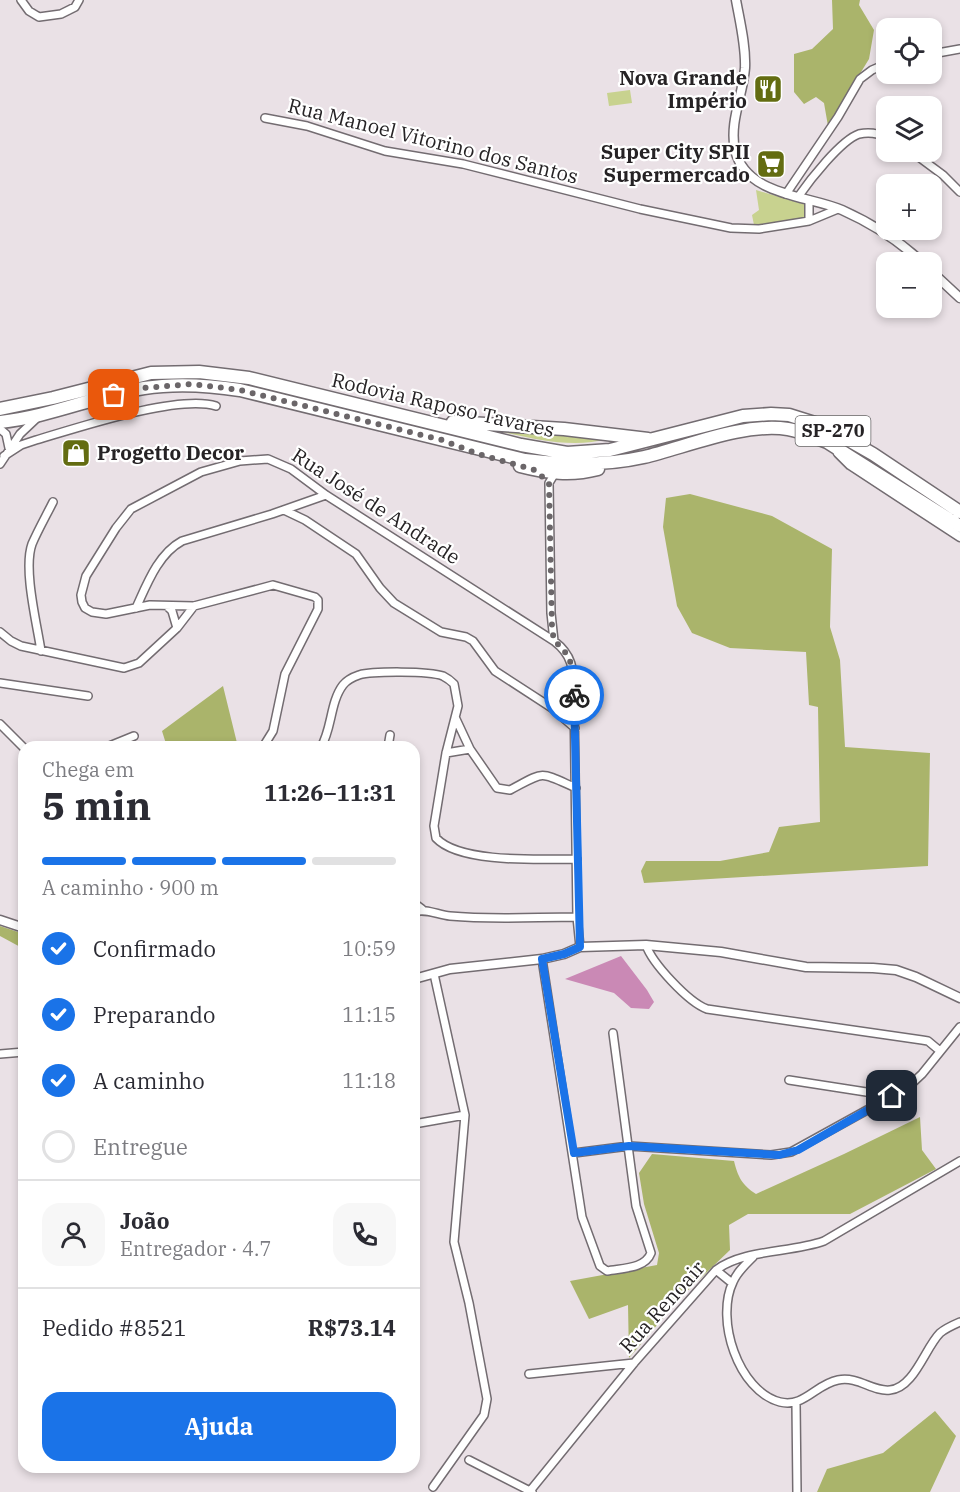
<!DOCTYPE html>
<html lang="pt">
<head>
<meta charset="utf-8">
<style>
  :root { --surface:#fff; --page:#f7f7f7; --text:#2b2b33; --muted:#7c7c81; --line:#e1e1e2; --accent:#1a73e8 }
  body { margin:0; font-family:"IBM Plex Serif",serif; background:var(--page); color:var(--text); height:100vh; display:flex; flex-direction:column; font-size:22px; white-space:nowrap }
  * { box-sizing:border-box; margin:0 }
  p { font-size:20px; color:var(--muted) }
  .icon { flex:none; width:33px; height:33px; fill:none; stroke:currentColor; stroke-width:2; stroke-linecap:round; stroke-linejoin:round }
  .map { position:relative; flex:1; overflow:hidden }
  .sheet { position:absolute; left:18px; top:741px; width:402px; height:732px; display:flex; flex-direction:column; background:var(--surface); border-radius:18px; box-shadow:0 3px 9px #0003 }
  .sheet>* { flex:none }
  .controls { position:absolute; left:876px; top:18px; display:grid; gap:12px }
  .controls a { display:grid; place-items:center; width:66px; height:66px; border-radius:12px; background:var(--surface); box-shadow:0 3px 9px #0003; font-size:30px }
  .pin { position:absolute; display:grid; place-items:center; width:51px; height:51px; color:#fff; margin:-26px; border-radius:12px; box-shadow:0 3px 9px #0006 }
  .courier { position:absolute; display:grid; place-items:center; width:60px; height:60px; margin:-30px; border:4px solid #1a73e8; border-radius:50%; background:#fff; color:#222; box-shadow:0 2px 8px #0007 }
  .headline em { font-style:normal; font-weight:700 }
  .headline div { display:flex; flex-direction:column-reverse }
  .headline { display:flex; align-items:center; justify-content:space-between; height:102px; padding:0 24px }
  h1 { font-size:39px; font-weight:700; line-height:45px }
  .bar { display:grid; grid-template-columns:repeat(4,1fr); gap:9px 6px; align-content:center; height:72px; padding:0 24px }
  .bar i { height:8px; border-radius:4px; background:var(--line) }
  .bar .on { background:var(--accent) }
  .bar p { grid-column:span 4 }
  .line { display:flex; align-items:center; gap:15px; padding:0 24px; border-top:2px solid var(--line) }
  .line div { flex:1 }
  .round { display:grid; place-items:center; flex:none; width:63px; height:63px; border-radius:18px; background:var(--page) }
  ol { padding:0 24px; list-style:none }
  li { display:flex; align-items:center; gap:18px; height:66px }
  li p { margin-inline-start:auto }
  li .icon { padding:6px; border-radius:50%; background:var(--accent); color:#fff; stroke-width:4 }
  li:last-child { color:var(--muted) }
  li i { width:33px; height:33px; border:3px solid var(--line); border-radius:50% }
  .cta { display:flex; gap:12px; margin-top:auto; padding:12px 24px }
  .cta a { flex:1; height:69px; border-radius:18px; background:var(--accent); color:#fff; font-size:24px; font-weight:700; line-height:69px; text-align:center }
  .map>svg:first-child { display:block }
</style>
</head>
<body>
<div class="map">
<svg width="960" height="1492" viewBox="0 0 960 1492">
  <rect width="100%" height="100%" fill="#eae1e6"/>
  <path fill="#c8d28f" d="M630,90L632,103L609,106L607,93Z
    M756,190L806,205L808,208L805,219L754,225L752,215L759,210Z
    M483,428L608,439C566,450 524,436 483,428Z"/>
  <path fill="#aab46b" d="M832,0H860L859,5L874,30L869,59L828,126L824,103L816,97L804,104L794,92V54L812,49L833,29Z
    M690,494L772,516L832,549L830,627L840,660L845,747L930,753L928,866L644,883L641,871L646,861H720L769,852L779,827L820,822L818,707L809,705L806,652L730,648L692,633L677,606L663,527L666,498Z
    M223,686L238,747H167L162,731Z
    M0,926L24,934V949L0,936Z
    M920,1117L922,1150L936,1169L850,1214H748L729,1225L730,1250L680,1298L629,1358L628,1305L589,1319L570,1281L657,1265L659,1253L644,1204L639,1173L652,1154L734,1161C738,1177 742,1185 756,1194L844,1154Z
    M935,1411L956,1436L930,1492H817L827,1469L883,1453Z"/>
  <path fill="#ca89b5" d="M621,956L647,990L654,1002L649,1009L631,1008L614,993L565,979Z"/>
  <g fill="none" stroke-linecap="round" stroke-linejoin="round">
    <g stroke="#736c71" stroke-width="10">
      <path id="minor" d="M21,0L29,11L39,17L61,14L75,7L79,0
        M932,54L960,49
        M265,118L307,126L385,151L463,164L640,209L731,228L759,229L809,221L838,209
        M912,152L943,175L960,192
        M786,194L838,117L860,79L872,70L886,64
        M798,197C809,181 841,140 859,134C869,132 878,133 886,138
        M809,200V221
        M0,429L6,434L9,448
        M4,456L21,445L36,440C77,428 178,394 216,406
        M0,464L20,434L38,417
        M284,510L305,520L356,554L380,588L394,603L441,632L466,637L473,641L495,671L552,708
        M167,606L172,611L177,628L194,606
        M136,608C147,584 158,554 182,541L272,514L326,495
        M0,632L11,641L21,646L124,668L139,663L177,628
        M554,641L551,613L549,483L555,473
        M41,651C37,624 23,569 32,544C38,530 46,516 53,502
        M0,683L88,696
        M574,697L567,702L552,708L575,728
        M0,724L24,748
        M107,747L134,736
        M263,747L273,731L285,674L318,609V600L315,597L273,585L194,606L150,605L106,614L92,612L85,608L82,602L81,595L86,576L116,528L131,509L201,472L240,461L268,459L291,469L326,495L554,641C575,657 573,672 574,697L577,917L580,947
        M321,747C332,729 330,702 343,685C347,680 353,677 359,675C373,671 429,671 443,676C447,678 451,681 454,684L458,706L446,753L434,826L436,838C460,864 543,859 577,859
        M388,747L390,735
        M470,749L497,788L510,790C546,771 538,771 576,788
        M446,753L470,749L456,719
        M414,903L422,909
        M414,912C426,908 438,915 450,916C492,920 535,917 577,917
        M646,945C652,963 688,1002 707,1009L922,1040L928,1041L940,1051
        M542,959L582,1217L600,1266L607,1271C622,1268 645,1269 651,1253L636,1206L613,1033
        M0,1054L24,1052
        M789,1080L892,1096
        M414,1124L465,1115
        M574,1153L629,1146L771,1155L791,1152L907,1088L922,1074L960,1027
        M753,1257C745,1265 737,1272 733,1282C715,1319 738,1391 780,1402C804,1408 816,1384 838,1380C859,1376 872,1392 890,1390C914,1388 925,1348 940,1333C946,1328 953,1325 960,1322
        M716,1270L732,1283
        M529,1374L634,1363
        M796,1403L797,1492
        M469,1460L532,1492
        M433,1487L484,1415L487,1399L469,1303L454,1242L465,1115L434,974
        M530,1491L634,1363L716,1270C744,1249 791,1253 824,1241L960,1161"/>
    </g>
    <g stroke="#736c71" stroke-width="11">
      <path id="tertiary" d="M736,0C740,22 746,46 745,68C743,95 729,122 735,150C746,196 807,195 842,210C871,223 898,240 922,262
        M932,272L960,298
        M838,453L850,465L960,537
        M0,920L24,928
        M414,979L450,969L542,959L564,954L580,947L646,945L721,952L806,967L873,968L896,970L916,977L960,998"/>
    </g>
    <g stroke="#736c71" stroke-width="15">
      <path id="motorway" d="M0,409L53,398L151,373L199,372L249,378L521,445L567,453L610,450L743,416L771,414L789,415L824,426L873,454L960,512
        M0,422C49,417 95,396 144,388C176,383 208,385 240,390L525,460C565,465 604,466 644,457C686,447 744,422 788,429C801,431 814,437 827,442L960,526
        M453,422L564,429L648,439
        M520,466C547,473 571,476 598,469"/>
    </g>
    <use href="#minor" stroke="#fff" stroke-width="7"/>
    <use href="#tertiary" stroke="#fff" stroke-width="8"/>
    <use href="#motorway" stroke="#fff" stroke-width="12"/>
  </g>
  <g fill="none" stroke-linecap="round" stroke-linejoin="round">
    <path stroke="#6b6669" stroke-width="6" stroke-dasharray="0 10.8" d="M114,395L143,388L192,384L240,390L442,440L478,454L535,470L549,483L552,628L554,641C574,657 573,670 574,695"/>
    <path stroke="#1a73e8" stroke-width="8" d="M574,695L580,947L564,954L542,959L574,1153L629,1146L779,1155L798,1150L892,1096"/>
  </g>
  <defs>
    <g id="restaurant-square" transform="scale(1.5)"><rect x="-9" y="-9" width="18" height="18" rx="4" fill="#636c11" stroke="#fff"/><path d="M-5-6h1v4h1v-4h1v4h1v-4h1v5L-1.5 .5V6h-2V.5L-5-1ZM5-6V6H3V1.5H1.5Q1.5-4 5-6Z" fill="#fff"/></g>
    <g id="supermarket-square" transform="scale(1.5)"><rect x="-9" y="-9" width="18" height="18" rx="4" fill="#636c11" stroke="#fff"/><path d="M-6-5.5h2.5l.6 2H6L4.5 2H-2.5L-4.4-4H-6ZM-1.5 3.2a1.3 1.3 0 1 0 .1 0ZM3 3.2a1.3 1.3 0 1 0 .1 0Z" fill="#fff"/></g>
    <g id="shop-square" transform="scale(1.5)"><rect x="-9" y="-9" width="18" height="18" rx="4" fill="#636c11" stroke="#fff"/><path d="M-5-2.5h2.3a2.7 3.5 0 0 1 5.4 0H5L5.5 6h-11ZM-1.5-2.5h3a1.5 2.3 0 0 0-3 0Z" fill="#fff"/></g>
  </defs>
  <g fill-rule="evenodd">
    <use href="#restaurant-square" x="768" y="89"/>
    <use href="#supermarket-square" x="771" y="164"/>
    <use href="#shop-square" x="76" y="453"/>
  </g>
  <g text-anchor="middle" stroke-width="4.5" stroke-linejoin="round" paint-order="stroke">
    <rect fill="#fff" stroke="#676566" stroke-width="1.5" x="795.5" y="416" width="75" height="30" rx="4.5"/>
    <g font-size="18" font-weight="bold" fill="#262325">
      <text x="833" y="437">SP-270</text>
    </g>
    <g font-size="20" font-weight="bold" fill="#262325" stroke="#fff" text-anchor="end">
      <text x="747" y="85">Nova Grande<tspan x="747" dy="23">Império</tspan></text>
      <text x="750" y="159">Super City SPII<tspan x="750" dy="23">Supermercado</tspan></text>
      <text x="97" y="460" text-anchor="start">Progetto Decor</text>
    </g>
    <g font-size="20" fill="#262325" stroke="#fff">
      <text transform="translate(433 141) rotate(14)" y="7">Rua Manoel Vitorino dos Santos</text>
      <text transform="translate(443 405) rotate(13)" y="7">Rodovia Raposo Tavares</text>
      <text transform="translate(376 506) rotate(33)" y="7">Rua José de Andrade</text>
      <text transform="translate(662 1307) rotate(-48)" y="7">Rua Renoair</text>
    </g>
  </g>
</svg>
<div class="controls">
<a><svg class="icon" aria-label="locate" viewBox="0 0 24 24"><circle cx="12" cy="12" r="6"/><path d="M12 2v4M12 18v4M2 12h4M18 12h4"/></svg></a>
<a><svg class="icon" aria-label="layers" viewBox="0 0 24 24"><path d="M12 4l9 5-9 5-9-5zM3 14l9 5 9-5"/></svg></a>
<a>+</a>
<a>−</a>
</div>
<div class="pin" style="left:114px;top:395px;background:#ea580c"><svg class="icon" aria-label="bag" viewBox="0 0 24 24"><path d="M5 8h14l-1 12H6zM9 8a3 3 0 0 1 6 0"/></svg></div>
<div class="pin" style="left:892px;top:1096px;background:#1f2937"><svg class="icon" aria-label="home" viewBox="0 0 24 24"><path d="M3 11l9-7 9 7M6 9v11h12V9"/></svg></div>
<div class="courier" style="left:574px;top:695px"><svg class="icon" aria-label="bike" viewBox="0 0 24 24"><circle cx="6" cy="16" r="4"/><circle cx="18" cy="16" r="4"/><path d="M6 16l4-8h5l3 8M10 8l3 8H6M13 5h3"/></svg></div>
<section class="sheet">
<div class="headline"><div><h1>5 min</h1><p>Chega em</p></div><em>11:26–11:31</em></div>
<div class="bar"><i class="on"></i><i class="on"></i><i class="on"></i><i></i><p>A caminho · 900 m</p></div>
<ol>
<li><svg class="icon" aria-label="check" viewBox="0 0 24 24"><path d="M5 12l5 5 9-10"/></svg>Confirmado<p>10:59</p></li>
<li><svg class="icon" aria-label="check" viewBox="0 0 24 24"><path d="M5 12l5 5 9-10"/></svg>Preparando<p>11:15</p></li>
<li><svg class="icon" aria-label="check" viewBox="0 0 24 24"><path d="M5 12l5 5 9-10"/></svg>A caminho<p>11:18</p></li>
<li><i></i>Entregue</li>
</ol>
<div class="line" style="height:108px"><a class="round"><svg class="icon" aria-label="person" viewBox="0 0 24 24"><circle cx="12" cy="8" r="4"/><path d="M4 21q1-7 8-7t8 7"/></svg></a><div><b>João</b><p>Entregador · 4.7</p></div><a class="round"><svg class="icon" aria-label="phone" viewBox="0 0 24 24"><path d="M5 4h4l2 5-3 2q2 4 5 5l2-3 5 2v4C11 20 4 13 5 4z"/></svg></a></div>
<div class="line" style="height:78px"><div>Pedido #8521</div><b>R$73.14</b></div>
<div class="cta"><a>Ajuda</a></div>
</section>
</div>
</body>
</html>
